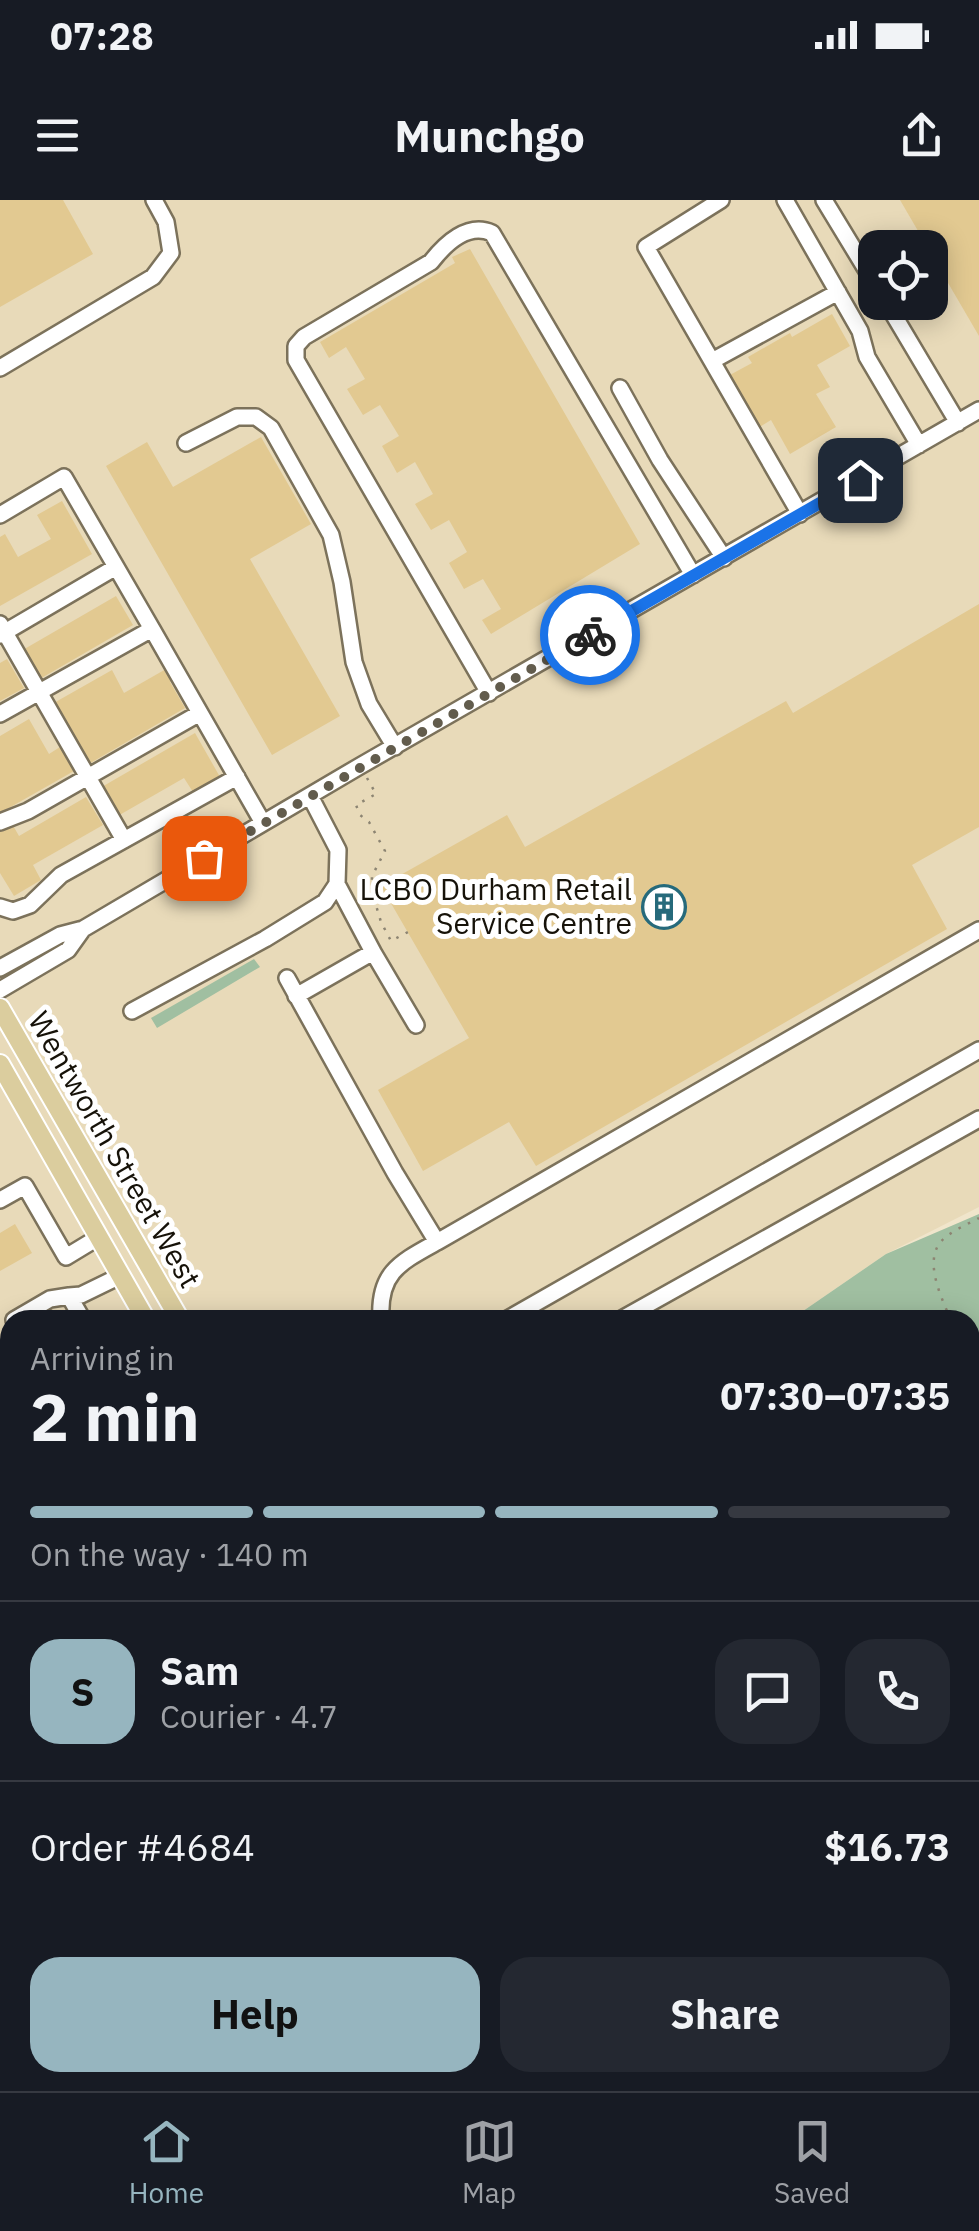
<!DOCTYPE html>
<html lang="en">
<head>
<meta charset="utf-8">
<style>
  :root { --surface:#171b24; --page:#242831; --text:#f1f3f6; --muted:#9ea1a6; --line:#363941; --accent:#96b5bf }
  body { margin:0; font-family:"IBM Plex Sans",sans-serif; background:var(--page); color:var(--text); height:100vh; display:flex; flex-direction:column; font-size:38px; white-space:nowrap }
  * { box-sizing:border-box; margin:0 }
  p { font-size:32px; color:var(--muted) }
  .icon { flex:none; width:55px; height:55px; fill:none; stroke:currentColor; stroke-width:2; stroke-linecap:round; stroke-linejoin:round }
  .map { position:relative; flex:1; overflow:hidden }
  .sheet { position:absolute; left:0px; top:1110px; width:980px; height:782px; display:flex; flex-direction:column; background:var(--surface); border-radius:30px 30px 0 0; box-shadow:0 5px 25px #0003 }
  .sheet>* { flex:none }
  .tools { position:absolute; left:858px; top:30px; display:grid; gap:20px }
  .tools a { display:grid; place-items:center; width:90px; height:90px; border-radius:20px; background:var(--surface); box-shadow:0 5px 25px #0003; font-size:50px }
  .pin { position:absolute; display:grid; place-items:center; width:85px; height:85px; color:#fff; margin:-42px; border-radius:20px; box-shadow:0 5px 15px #0006 }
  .courier { position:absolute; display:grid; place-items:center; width:100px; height:100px; margin:-50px; border:8px solid #1a73e8; border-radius:50%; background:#fff; color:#222; box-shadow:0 2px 12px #0007 }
  .summary em { font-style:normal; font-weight:700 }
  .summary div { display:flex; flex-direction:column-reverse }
  .summary { display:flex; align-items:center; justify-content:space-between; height:170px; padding:0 30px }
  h1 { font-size:65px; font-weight:700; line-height:75px }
  .bar { display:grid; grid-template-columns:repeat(4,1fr); gap:15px 10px; align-content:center; height:120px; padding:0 30px }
  .bar i { height:12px; border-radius:8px; background:var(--line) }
  .bar .selected { background:var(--accent) }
  .bar p { grid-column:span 4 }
  .line { display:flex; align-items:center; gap:25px; padding:0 30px; border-top:2px solid var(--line) }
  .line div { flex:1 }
  .round { display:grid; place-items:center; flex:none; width:105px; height:105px; border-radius:30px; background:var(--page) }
  .button { display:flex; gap:20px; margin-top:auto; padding:20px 30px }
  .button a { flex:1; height:115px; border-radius:30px; background:var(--accent); color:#111; font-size:40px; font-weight:700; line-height:115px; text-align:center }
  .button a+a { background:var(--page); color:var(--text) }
  .status { display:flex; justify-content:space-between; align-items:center; height:70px; padding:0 50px; background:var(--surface); direction:ltr }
  .status svg { height:28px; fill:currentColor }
  header { display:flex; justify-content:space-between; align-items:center; height:130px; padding:0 30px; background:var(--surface); font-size:45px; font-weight:700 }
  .menu { display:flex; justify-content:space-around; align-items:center; height:140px; border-top:2px solid var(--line); background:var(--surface); font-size:28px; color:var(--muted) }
  .menu a { display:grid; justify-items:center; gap:5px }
  .menu .selected { color:var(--accent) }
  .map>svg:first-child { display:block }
</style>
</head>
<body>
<div class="status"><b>07:28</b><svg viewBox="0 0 49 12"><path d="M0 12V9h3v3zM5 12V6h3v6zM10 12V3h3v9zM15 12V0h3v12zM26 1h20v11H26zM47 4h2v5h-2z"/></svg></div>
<header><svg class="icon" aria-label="menu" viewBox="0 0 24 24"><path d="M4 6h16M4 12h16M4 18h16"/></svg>Munchgo<svg class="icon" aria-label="share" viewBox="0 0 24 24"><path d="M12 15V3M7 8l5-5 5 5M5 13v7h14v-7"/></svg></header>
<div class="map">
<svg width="979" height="1891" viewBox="0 0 979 1891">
  <rect width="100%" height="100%" fill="#f0e5cb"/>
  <path fill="#e8dab9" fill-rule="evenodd" d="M0,0H979V1007L886,1054L790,1120H10V1595L0,1606ZM875,48H930V102H875Z
    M979,1413V1891H629L624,1883L970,1882V1422Z
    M10,1848V1882H555L560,1891H0V1854Z"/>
  <path fill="#a0bfa1" d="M254,759L260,767L157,828L151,818Z
    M979,1014V1413L970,1422V1120H790L886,1054Z
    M10,1595V1848L0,1854V1606Z"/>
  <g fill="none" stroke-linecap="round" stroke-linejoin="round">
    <path stroke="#3a7171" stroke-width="5" d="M970,1247L979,1241
      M970,1378L979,1341
      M0,1728L10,1720"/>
  </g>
  <path fill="#e2c991" d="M0,0H63L93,54L0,107Z
    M900,0H979V136L930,52V48H928Z
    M470,49L640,344L491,434L482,420L501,409L483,379L464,389L449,363L467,352L449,320L431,330L415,304L433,294L415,262L397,273L382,246L399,236L380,205L363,215L347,189L365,179L346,147L329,158L320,142L455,63L452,57Z
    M832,114L850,146L817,165L830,187L816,194L836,227L790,254L771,220L758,228L728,176L752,163L748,157L790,133L792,137Z
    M261,237L311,324L250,359L340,516L272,555L106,266L147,242L173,287Z
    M62,301L92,354L0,406V337L5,334L18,357L51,339L37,315Z
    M116,396L133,425L38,480L21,451Z
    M979,404V627L912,665L947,729L536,966L509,922L423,971L378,890L469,838L381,686L507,615L525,647L786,501L793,513Z
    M7,459L24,488L0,501V463Z
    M166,469L173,481L170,482L185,508L87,565L52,504L112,470L124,493Z
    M29,519L49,554L60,547L74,571L0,613V536Z
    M195,533L220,577L193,592L184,578L116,617L100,588Z
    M86,597L103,625L33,665L41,680L14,696L0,673V628L11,622L19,636Z
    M15,1024L32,1053L0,1071V1033Z
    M5,1152L6,1154L10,1152V1210L0,1216V1155Z
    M10,1259V1317L6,1320L0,1319V1265Z
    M10,1489V1584L0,1598V1504Z
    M979,1622V1891H956L951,1882H970V1627Z
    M78,1882H233L238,1891H63Z"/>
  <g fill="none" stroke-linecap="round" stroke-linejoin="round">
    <g stroke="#7c725b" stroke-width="20">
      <path id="minor" d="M721,0L646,47L800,314
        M785,0L860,131L867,157L919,245
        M824,0L875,84
        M886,102L958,223
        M712,161L838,92
        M0,168L153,77L171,53L166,22L154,0
        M620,188L660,260L724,358
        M186,243L237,217H256L271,228L331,335L342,382L354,462L369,504L395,547
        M0,315L64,277L152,429
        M0,424L124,640
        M0,435L116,367
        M489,493L296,160V146L304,137L431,62C445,44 468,22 492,33L693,375
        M0,514L152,429L263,623
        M0,622L28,611L200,513
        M0,707L13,711L30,705L61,675L237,577
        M373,752L416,825
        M0,768L60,735L83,729L360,566L979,210
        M287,778L395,973L437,1042L979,730
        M0,790L68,750L83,729
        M296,796L373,752L337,684
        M132,811L265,739L325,702L337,684L338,650L310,596
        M0,1000L25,986L66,1057L99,1037
        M69,1096L81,1095L120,1076
        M14,1120L50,1099L69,1096L83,1120
        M381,1120C378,1073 399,1063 437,1042
        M506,1120L979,850
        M620,1120L979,919
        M0,1241L10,1235
        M0,1338L10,1341
        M0,1452L10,1438
        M976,1563L979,1562
        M0,1618L10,1611
        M522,1882L526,1891
        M0,1887L10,1881"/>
    </g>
    <g stroke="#fff" stroke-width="22">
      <path id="major" d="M0,808L180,1120
        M0,864L146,1120
        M585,1882L590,1891
        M620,1882L625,1891"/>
    </g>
    <path stroke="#8c8472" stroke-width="2.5" stroke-dasharray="2.5 8" stroke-linecap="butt" d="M367,578L376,594L356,605L360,615L369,622L385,651L372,676V692L381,722L391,741L408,732
      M951,1120C942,1099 925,1065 939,1044C948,1032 966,1025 979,1018
      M970,1162L979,1188"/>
    <use href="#minor" stroke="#fff" stroke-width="15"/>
    <use href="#major" stroke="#dbcd9e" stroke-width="18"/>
  </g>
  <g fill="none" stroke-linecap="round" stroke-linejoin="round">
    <path stroke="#625c4d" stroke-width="10" stroke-dasharray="0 18" d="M204,658L590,435"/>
    <path stroke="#1a73e8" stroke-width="12" d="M590,435L860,280"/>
  </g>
  <defs>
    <g id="building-ring" transform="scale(2.25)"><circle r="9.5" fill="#fff" stroke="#266a7b" stroke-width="1.5"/><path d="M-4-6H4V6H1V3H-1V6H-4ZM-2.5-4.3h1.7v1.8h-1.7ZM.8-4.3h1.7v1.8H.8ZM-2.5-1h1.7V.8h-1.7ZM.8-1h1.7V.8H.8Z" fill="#266a7b"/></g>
  </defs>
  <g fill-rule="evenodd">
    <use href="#building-ring" x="664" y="707"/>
  </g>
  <g text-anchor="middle" stroke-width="10" stroke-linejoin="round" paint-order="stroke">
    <g font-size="30" fill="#161209" stroke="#fff" text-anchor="end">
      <text x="632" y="700">LCBO Durham Retail<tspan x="632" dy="34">Service Centre</tspan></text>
    </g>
    <g font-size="30" fill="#161209" stroke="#fff">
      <text transform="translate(114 950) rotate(60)" y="10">Wentworth Street West</text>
    </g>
  </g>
</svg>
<div class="tools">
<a><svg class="icon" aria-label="locate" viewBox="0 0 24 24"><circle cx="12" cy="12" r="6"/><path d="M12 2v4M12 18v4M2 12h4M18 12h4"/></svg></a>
</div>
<div class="pin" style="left:204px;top:658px;background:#ea580c"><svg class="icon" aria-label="bag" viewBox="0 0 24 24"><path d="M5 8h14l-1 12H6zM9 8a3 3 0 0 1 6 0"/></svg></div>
<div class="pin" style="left:860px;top:280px;background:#1f2937"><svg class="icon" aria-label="home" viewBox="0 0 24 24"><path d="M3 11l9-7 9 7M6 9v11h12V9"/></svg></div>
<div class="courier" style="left:590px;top:435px"><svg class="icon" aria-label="bike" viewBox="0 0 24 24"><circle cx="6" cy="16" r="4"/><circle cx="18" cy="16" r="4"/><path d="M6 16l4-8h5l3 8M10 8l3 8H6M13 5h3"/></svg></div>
<section class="sheet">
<div class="summary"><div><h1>2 min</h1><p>Arriving in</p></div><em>07:30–07:35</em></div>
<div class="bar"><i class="selected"></i><i class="selected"></i><i class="selected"></i><i></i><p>On the way · 140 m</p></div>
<div class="line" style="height:180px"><b class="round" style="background:var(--accent);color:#111">S</b><div><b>Sam</b><p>Courier · 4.7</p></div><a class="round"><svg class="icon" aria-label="chat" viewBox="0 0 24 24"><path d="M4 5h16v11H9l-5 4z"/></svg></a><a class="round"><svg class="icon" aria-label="phone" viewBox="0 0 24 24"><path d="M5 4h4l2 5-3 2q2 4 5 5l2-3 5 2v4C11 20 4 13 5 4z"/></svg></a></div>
<div class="line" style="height:130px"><div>Order #4684</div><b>$16.73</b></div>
<div class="button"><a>Help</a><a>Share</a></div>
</section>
</div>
<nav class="menu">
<a class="selected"><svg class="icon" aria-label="home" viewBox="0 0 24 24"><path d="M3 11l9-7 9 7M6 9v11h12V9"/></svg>Home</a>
<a><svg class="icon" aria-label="map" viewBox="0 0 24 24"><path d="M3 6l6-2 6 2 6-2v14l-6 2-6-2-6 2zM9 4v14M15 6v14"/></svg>Map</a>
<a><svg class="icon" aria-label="saved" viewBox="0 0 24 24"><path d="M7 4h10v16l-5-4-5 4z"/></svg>Saved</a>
</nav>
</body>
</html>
